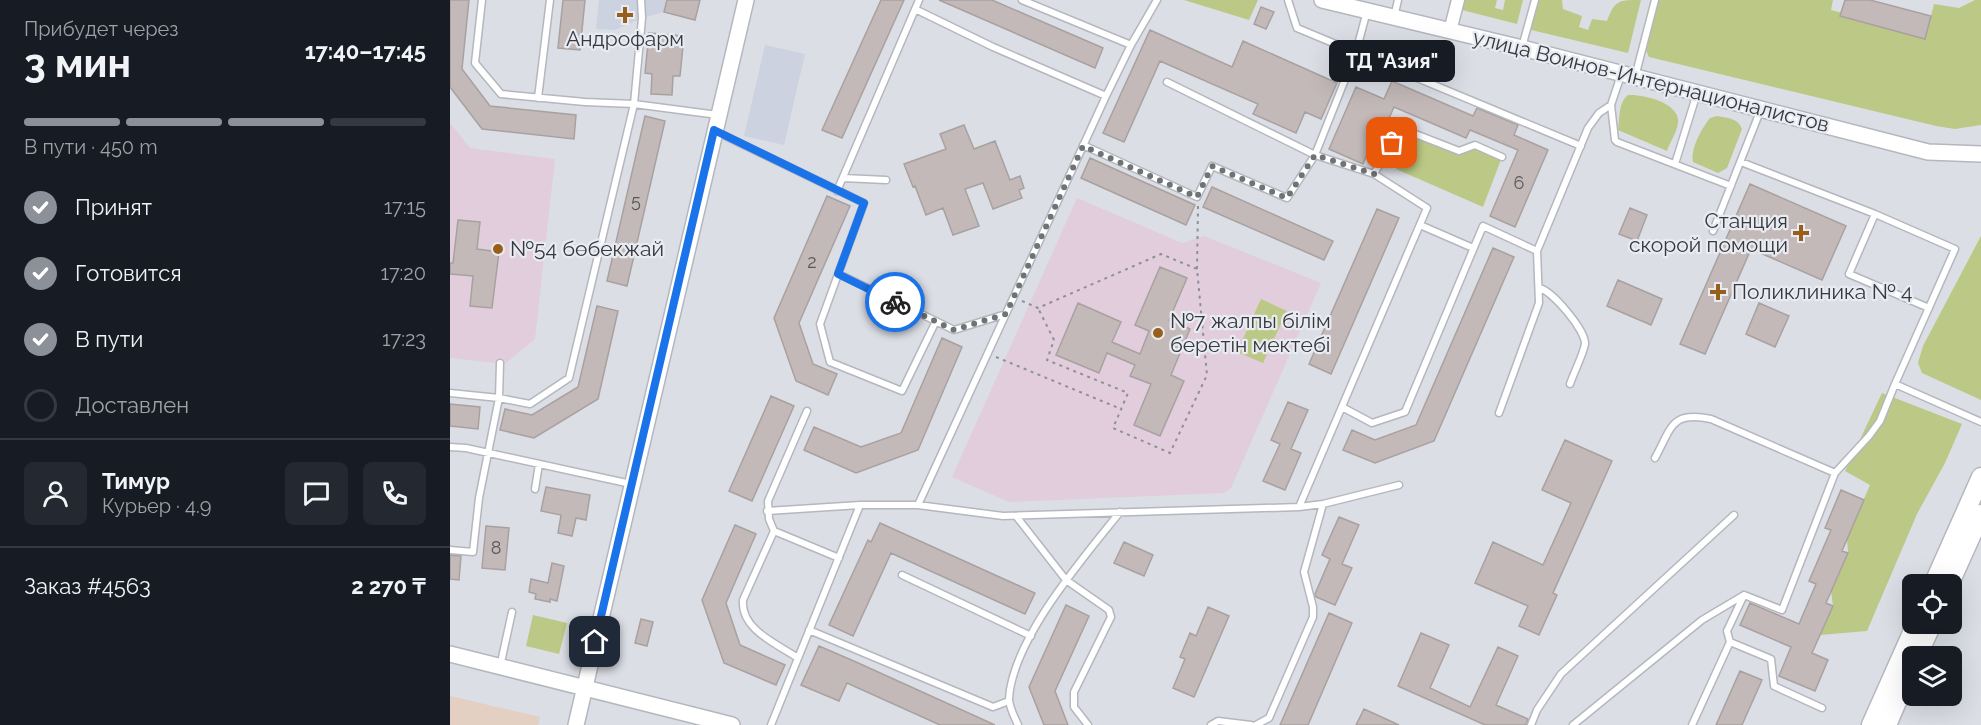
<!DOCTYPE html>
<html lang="ru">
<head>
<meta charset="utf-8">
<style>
  :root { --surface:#171b24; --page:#242831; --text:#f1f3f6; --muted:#9ea1a6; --line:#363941; --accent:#8c9099 }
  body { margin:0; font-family:Raleway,sans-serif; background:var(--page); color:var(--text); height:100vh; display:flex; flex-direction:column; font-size:22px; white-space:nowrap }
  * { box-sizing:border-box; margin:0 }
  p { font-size:20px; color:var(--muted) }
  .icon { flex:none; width:33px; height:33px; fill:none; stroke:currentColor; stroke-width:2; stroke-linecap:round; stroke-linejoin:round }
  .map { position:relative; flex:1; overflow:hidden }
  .side { display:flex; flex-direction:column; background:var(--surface); width:450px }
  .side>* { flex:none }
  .buttons { position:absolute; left:1452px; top:574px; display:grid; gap:12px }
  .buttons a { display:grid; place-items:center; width:60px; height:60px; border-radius:9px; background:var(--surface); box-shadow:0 6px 24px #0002; font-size:30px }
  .pin { position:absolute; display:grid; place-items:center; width:51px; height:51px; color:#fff; margin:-26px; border-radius:12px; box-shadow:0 3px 9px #0006 }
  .courier { position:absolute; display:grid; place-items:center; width:60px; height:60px; margin:-30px; border:4px solid #1a73e8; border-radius:50%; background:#fff; color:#222; box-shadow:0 2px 8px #0007 }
  .bubble { position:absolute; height:42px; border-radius:9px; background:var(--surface); box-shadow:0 6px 24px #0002; font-size:20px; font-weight:700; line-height:42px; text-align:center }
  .overview em { font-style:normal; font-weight:700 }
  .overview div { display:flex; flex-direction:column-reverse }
  .overview { display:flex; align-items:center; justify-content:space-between; height:102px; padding:0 24px }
  h1 { font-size:39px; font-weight:700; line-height:45px }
  .bar { display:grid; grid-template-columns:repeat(4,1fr); gap:9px 6px; align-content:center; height:72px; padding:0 24px }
  .bar i { height:8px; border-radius:4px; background:var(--line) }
  .bar .active { background:var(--accent) }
  .bar p { grid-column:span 4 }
  .line { display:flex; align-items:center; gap:15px; padding:0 24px; border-top:2px solid var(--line) }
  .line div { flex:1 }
  .round { display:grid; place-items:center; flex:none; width:63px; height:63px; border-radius:9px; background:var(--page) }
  ol { padding:0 24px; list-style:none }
  li { display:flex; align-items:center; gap:18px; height:66px }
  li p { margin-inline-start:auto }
  li .icon { padding:6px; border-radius:50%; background:var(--accent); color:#fff; stroke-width:4 }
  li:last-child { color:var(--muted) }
  li i { width:33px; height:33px; border:3px solid var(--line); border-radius:50% }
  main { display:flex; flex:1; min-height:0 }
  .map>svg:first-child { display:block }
</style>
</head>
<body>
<main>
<section class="side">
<div class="overview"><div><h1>3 мин</h1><p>Прибудет через</p></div><em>17:40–17:45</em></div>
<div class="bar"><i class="active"></i><i class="active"></i><i class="active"></i><i></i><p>В пути · 450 m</p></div>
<ol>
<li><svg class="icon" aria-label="check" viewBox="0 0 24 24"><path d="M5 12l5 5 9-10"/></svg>Принят<p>17:15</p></li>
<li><svg class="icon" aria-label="check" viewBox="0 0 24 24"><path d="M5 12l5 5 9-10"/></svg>Готовится<p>17:20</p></li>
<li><svg class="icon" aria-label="check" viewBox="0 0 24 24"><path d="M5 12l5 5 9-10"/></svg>В пути<p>17:23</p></li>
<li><i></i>Доставлен</li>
</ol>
<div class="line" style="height:108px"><a class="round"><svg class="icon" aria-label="person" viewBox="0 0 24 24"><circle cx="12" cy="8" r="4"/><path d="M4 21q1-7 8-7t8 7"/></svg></a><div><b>Тимур</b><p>Курьер · 4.9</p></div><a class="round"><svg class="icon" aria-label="chat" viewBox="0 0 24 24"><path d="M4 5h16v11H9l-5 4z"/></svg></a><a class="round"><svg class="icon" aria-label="phone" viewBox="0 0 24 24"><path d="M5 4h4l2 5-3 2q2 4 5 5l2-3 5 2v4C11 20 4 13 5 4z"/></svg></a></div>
<div class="line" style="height:78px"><div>Заказ #4563</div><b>2 270 ₸</b></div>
</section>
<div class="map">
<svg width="1531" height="725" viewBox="0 0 1531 725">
  <rect width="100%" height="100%" fill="#dbdee5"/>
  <path fill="#ccd2e0" d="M149,0H250L245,20L214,12L192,18L165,30L146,29Z
    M315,45L355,54L334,145L294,136Z"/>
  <path fill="#e4d0c2" d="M0,696L90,717L88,725H0Z"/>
  <path fill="#e2cddc" d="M0,123L20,148L105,159L85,339L55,364L0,358Z
    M627,198L732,243L754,236L871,283L781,488L774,493L559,502L502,477Z"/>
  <path fill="#bcc885" d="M734,0H808L799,20Z
    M1009,0H1047L1045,8L1053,10L1055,0H1073L1067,24L1012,10Z
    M1085,0H1112L1113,9L1132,16L1129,27L1138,30L1142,19L1157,21C1165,0 1168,0 1191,0L1178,53L1077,29Z
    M1206,0H1383L1381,10L1472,33L1481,16L1484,4L1509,8L1525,0H1531V125L1505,129L1486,126L1199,57L1195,48Z
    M1178,95C1193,94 1231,103 1228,123C1227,132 1220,142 1217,151L1168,130C1170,118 1168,103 1178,95Z
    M1267,116C1277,118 1288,118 1292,129L1277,168L1268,173L1243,162C1240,149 1252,128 1260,118Z
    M961,135L1009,154L1025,148L1052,157L1033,207L946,169Z
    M1531,236V400L1472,373L1468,363L1473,346Z
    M811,299L837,311L813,363L787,352Z
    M1432,393L1512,424L1495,463L1467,514L1417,631L1370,635L1383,606L1381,591L1398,553L1397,538L1420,485L1395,471Z
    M83,615L117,623L109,654L76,646Z"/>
  <path fill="#c2b9b8" stroke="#a9a1a0" stroke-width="1.5" d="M0,0H19L12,69L40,106L126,115L124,139L32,129L0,87Z
    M113,0H135L130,50L108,48Z
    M217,0H250L245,20L214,12Z
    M431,0H454L392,138L372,130Z
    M489,0H542L653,48L645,68Z
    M1395,0H1420L1481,16L1475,39L1390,16Z
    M811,7L824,12L816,29L804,24Z
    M700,30L782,67L793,41L887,83L871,119L855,112L846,133L803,114L808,104L710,61L674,142L653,133Z
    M199,33L234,36L230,76H223L222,95L201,94L202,74L195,73Z
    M942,81L1023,116L1027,108L1068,125L1064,135L1098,150L1065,227L1040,216L1068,150L1020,130L1016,138L944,107L925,150L920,147L913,164L879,149L906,87L934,99Z
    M195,116L215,121L177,286L157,281Z
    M514,125L524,149L545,141L560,180L570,176L574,188L569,190L572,198L543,209L533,183L515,189L529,226L503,235L493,208L476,215L465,186L463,187L454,164L496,149L490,134Z
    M640,158L745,205L736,225L631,178Z
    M1300,184L1396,226L1372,280L1301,249L1255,354L1230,344Z
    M762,187L883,241L874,260L753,207Z
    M377,196L400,206L349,323L363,364L387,374L378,395L346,381L324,318Z
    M1180,208L1197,215L1187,241L1169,234Z
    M927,209L949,218L881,374L859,364Z
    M8,220L30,222L27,249L49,252L42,308L20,306L23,276L0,274V263H3Z
    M1043,248L1064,257L984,441L925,463L893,450L902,430L925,440L966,425Z
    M710,267L737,278L719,320L740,329L721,375L734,381L710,436L684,425L701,384L680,376L685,365L657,353L649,373L606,355L628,303L671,322L662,342L690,354L699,331L685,325Z
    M1168,280L1212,299L1201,325L1157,306Z
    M1309,303L1339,316L1325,347L1296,334Z
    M147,306L168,311L148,399L84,438L50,430L55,409L82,415L128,387Z
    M492,338L512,347L468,450L406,473L354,450L364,427L411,447L451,433Z
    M321,396L344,406L302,501L279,491Z
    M838,402L858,410L841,449L851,453L835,490L813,481L830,444L821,440Z
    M0,404L30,407L28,429L0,426Z
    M1115,440L1162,461L1103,593L1107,595L1089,635L1069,626L1078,606L1025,583L1043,542L1093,565L1121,503L1092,490Z
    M96,487L140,495L136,520L126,518L122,536L108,533L111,515L91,511Z
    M1391,490L1414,500L1392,551L1398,553L1376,603L1383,606L1362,653L1378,660L1365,691L1329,676L1341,647L1290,625L1300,603L1349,624L1366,584L1359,581L1381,530L1375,528Z
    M889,517L909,525L892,564L902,568L885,605L866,597L865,594L880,559L872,555Z
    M430,523L585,593L575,614L441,553L403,636L379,625L418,540L421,542Z
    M285,525L306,534L276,603L290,645L335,665L326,685L274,663L252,600Z
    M36,526L59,528L55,570L32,568Z
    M674,542L703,555L694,576L664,563Z
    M0,555L11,556L9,580L0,579Z
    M102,563L114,566L107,601L100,599V602L85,599L86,594L79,592L81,579L98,583Z
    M616,605L639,616L605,691L618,725H594L579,687Z
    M758,607L779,616L744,697L723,688L735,659L730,657L740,633L746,636Z
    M879,613L902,623L858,725H830Z
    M191,619L203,622L197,646L185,643Z
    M971,633L999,645L980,688L1020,707L1048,647L1068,656L1046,705L1078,719L1076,725H1035L948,686Z
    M369,646L406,662L545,725H490L397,683L389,701L351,685Z
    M1290,671L1312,680L1292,725H1266Z
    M914,709L949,725H906Z"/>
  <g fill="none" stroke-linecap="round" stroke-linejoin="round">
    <g stroke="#b4b7be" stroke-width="9">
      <path id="service" d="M32,0L25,63L51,94L135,102L184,104L268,115
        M572,0L681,45
        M838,0L847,28L1131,146
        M465,9L543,47L656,96
        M944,17L948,0
        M1072,47L1085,0
        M1185,77L1205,0
        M717,82L865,155L924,174L977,208L849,507
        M88,98L100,0
        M1161,105L1165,140L1167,142L1281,186
        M265,131L414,203L370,324L380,362L452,391L486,321
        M633,145L747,197L762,166L837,198L865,155L906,52L917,11
        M1291,162L1425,214L1505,249L1445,384L1531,422
        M1225,164L1247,93
        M924,174L950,128L1009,151L1025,145L1052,157
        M393,178L436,180
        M387,191L469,0
        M1425,214L1399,274L1479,308
        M970,225L1023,248
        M1263,231L1311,109
        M389,274L504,330L556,314
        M1089,288C1102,290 1136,331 1135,344C1133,355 1124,372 1120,384
        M0,393L49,398L80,404L119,378L184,104L192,18L191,0
        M892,407L922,423L955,412L1033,226L1087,251L1138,128L1149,113L1161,105L1171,75
        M357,411L318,501L319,519L324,531L389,558
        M1049,413L1089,303L1087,251
        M0,447L16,448L181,484
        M1205,458C1222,427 1221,411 1261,419L1385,473
        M85,489L89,464
        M468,505L656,96L681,45L707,0
        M317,511L410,505H468L553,516L849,507L873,504L949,485
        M566,516L616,580L659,610L661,617L624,692V707L638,725
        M324,531L293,600C290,629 327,644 348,658
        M0,550L23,552L29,498L49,398L50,363
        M452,575L581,636
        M359,630L543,707L559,701
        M1280,642L1321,659L1324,686L1372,708
        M50,667L62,612
        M321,725L410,505
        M568,725C565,718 559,707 559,699C562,640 633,558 670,512
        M761,725L768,721L801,725
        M806,725L819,718L863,617V607L854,572L873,504
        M1081,725L1087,710L1111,674L1284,515
        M1123,725L1252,620L1294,595
        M1242,725L1280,642L1277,631L1294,595L1332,610L1385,473L1419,436L1430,421L1445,384"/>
    </g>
    <g stroke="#b4b7be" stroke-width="15">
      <path id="minor" d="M1000,31L1008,0"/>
    </g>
    <g stroke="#b4b7be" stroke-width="18">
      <path id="tertiary" d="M872,0L1072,48L1478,152L1531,154
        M0,654L282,725
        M126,725L296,0"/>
    </g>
    <g stroke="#b4b7be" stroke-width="21">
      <path id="secondary" d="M1483,585L1531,477
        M1499,585L1531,514
        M1467,657L1482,624
        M1421,725L1466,624
        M1437,725L1462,667"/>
    </g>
    <path stroke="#8d9094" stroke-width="2" stroke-dasharray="3 4.5" stroke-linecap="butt" d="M747,269L748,206
      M572,301L588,308L711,254L747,269L757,375L720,453L663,428L678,393L597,360L604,340L588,308
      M546,357L671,409"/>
    <use href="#service" stroke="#fff" stroke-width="6"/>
    <use href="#minor" stroke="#fff" stroke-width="12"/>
    <use href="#tertiary" stroke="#fff" stroke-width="15"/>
    <use href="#secondary" stroke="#fff" stroke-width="18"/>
  </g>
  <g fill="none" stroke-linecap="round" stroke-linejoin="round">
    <path stroke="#707376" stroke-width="6" stroke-dasharray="0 10.8" d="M445,302L504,330L556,314L633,146L747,197L762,166L837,198L865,155L924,174L942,143"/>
    <path stroke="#1a73e8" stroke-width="8" d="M145,642L264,130L414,203L388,274L445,302"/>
  </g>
  <g fill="#985f1b" stroke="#e8ebf2" stroke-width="2">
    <path d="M172 6h6v6h6v6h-6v6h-6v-6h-6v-6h6z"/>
    <path d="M1348 224h6v6h6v6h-6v6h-6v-6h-6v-6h6z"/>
    <circle cx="48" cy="249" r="6"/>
    <path d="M1265 283h6v6h6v6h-6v6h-6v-6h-6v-6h6z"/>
    <circle cx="708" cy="333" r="6"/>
  </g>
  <g text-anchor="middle" stroke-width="4.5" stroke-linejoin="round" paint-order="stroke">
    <g font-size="18" fill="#5a595a">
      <text x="1069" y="189">6</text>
      <text x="186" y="207">5</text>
      <text x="362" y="268">2</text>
      <text x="46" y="554">8</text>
    </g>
    <g font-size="21" fill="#37393b" stroke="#e8ebf2" text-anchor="start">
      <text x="175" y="46" text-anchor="middle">Андрофарм</text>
      <text x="1338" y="228" text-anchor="end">Станция<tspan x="1338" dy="24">скорой помощи</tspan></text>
      <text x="60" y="256">№54 бөбекжай</text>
      <text x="1282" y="299">Поликлиника № 4</text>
      <text x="720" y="328">№7 жалпы білім<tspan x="720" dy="24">беретін мектебі</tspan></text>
    </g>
    <g font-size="21" fill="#37393b" stroke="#e8ebf2">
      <text transform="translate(1201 81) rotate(14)" y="7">улица Воинов-Интернационалистов</text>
    </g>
  </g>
</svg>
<div class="buttons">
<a><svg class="icon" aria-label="locate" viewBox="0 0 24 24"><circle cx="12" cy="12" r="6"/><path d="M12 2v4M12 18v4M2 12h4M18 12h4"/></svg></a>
<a><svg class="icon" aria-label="layers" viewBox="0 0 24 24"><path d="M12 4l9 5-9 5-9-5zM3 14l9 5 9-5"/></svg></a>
</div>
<div class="pin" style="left:942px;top:143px;background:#ea580c"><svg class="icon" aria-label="bag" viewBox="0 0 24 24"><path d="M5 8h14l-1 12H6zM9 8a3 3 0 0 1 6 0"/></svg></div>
<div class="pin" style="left:145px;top:642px;background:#1f2937"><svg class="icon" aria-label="home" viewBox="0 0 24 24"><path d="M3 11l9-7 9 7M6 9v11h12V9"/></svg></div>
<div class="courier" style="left:445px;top:302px"><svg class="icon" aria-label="bike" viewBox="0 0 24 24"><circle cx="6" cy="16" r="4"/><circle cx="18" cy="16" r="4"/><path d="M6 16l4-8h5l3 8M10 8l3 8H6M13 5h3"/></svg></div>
<div class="bubble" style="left:879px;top:40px;width:126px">ТД &quot;Азия&quot;</div>
</div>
</main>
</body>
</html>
